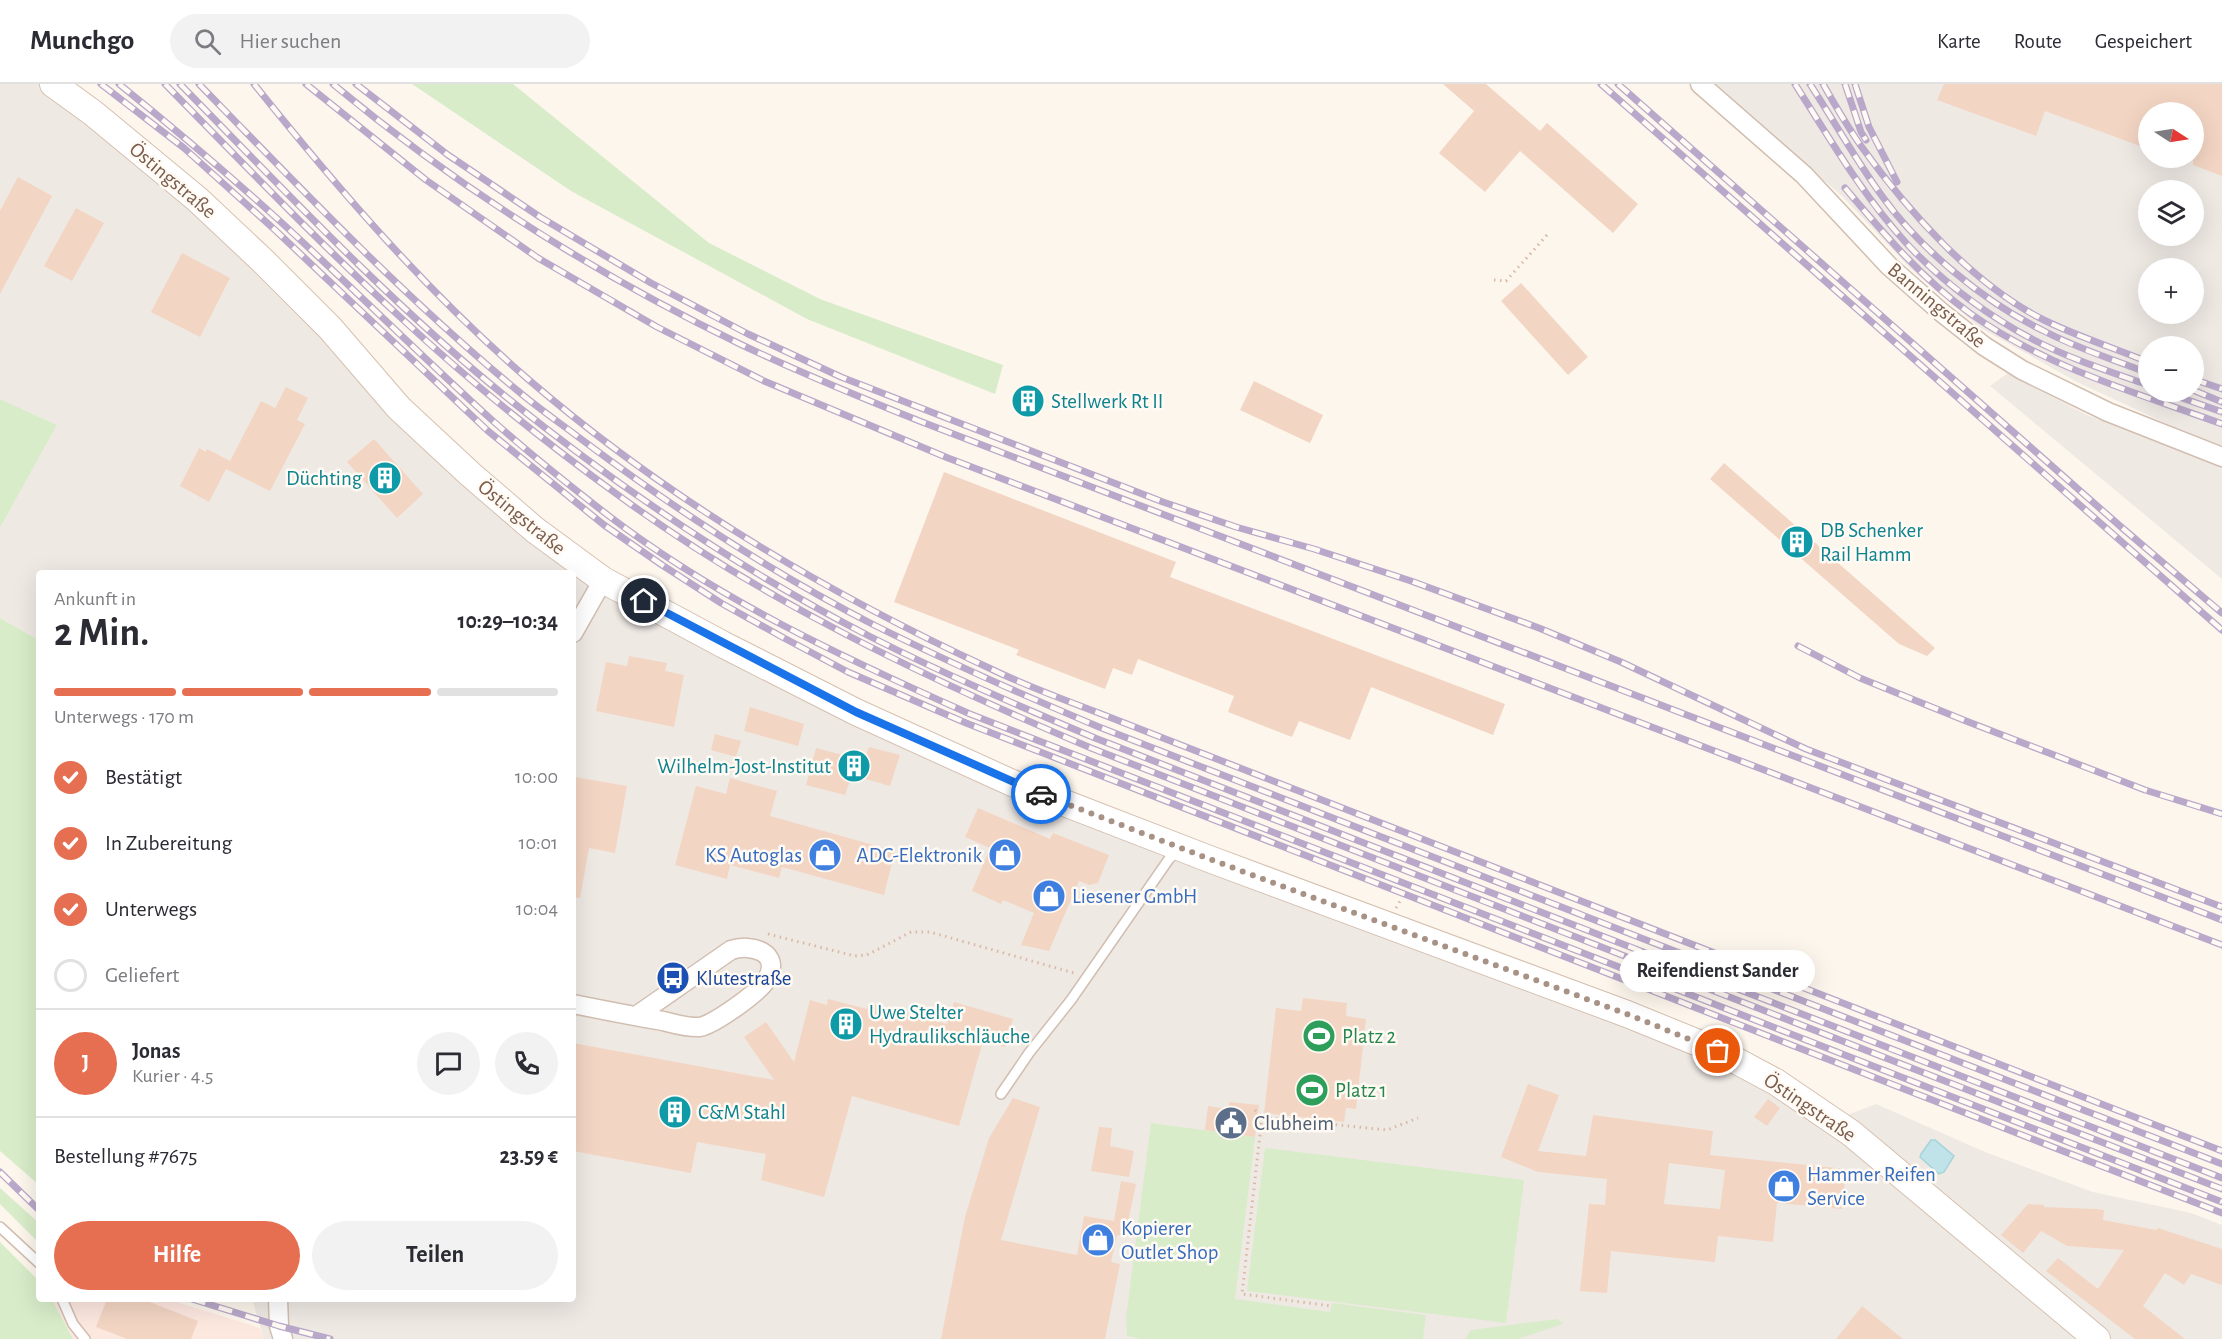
<!DOCTYPE html>
<html lang="de">
<head>
<meta charset="utf-8">
<style>
  :root { --surface:#fff; --page:#f2f2f3; --text:#2b2b33; --muted:#7c7c81; --line:#e1e1e2; --accent:#e76f51 }
  body { margin:0; font-family:"Alegreya Sans",sans-serif; background:var(--page); color:var(--text); height:100vh; display:flex; flex-direction:column; font-size:22px; white-space:nowrap }
  * { box-sizing:border-box; margin:0 }
  p { font-size:20px; color:var(--muted) }
  .icon { flex:none; width:33px; height:33px; fill:none; stroke:currentColor; stroke-width:2; stroke-linecap:round; stroke-linejoin:round }
  .map { position:relative; flex:1; overflow:hidden }
  .panel { position:absolute; left:36px; top:486px; width:540px; height:732px; display:flex; flex-direction:column; background:var(--surface); border-radius:6px; box-shadow:0 6px 24px #0002 }
  .panel>* { flex:none }
  .needle { width:39px; rotate:102deg }
  .tools { position:absolute; left:2138px; top:18px; display:grid; gap:12px }
  .tools a { display:grid; place-items:center; width:66px; height:66px; border-radius:50%; background:var(--surface); box-shadow:0 6px 24px #0002; font-size:30px }
  .pin { position:absolute; display:grid; place-items:center; width:51px; height:51px; color:#fff; margin:-26px; border:3px solid #fff; border-radius:50%; box-shadow:0 2px 6px #0007 }
  .courier { position:absolute; display:grid; place-items:center; width:60px; height:60px; margin:-30px; border:4px solid #1a73e8; border-radius:50%; background:#fff; color:#222; box-shadow:0 2px 8px #0007 }
  .bubble { position:absolute; height:42px; border-radius:21px; background:var(--surface); box-shadow:0 6px 24px #0002; font-size:20px; font-weight:700; line-height:42px; text-align:center }
  .overview em { font-style:normal; font-weight:700 }
  .overview div { display:flex; flex-direction:column-reverse }
  .overview { display:flex; align-items:center; justify-content:space-between; height:102px; padding:0 18px }
  h1 { font-size:39px; font-weight:700; line-height:45px }
  .bar { display:grid; grid-template-columns:repeat(4,1fr); gap:9px 6px; align-content:center; height:72px; padding:0 18px }
  .bar i { height:8px; border-radius:4px; background:var(--line) }
  .bar .active { background:var(--accent) }
  .bar p { grid-column:span 4 }
  .line { display:flex; align-items:center; gap:15px; padding:0 18px; border-top:2px solid var(--line) }
  .line div { flex:1 }
  .round { display:grid; place-items:center; flex:none; width:63px; height:63px; border-radius:32px; background:var(--page) }
  ol { padding:0 18px; list-style:none }
  li { display:flex; align-items:center; gap:18px; height:66px }
  li p { margin-inline-start:auto }
  li .icon { padding:6px; border-radius:50%; background:var(--accent); color:#fff; stroke-width:4 }
  li:last-child { color:var(--muted) }
  li i { width:33px; height:33px; border:3px solid var(--line); border-radius:50% }
  .cta { display:flex; gap:12px; margin-top:auto; padding:12px 18px }
  .cta a { flex:1; height:69px; border-radius:36px; background:var(--accent); color:#fff; font-size:24px; font-weight:700; line-height:69px; text-align:center }
  .cta a+a { background:var(--page); color:var(--text) }
  header { display:flex; align-items:center; gap:36px; box-sizing:border-box; height:84px; padding:0 30px; background:var(--surface); border-bottom:2px solid var(--line) }
  header strong { font-size:28px }
  nav { display:flex; gap:33px; margin-inline-start:auto; font-size:21px }
  .search { width:420px; height:54px; background:var(--page); display:flex; align-items:center; gap:15px; box-sizing:border-box; padding:0 21px; border-radius:33px; color:var(--muted); font-size:22px }
  .map>svg:first-child { display:block }
</style>
</head>
<body>
<header>
<strong>Munchgo</strong>
<div class="search"><svg class="icon" aria-label="search" viewBox="0 0 24 24"><circle cx="10" cy="10" r="6"/><path d="M15 15l6 6"/></svg>Hier suchen</div>
<nav><a>Karte</a><a>Route</a><a>Gespeichert</a></nav>
</header>
<div class="map">
<svg width="2222" height="1255" viewBox="0 0 2222 1255">
  <rect width="100%" height="100%" fill="#fdf6ec"/>
  <path fill="#fde8e0" d="M52,1215H167L260,1244L264,1255H73Z"/>
  <path fill="#efe9e4" fill-rule="evenodd" d="M0,0H52L85,24L535,446L879,641L1735,982L1834,1036L1876,1020L1985,1068L2093,1108L2191,1129L2222,1141V1255H264L252,1215H573V489H39V556L0,534V444L57,341L0,315Z
    M1716,0H2222V362L2195,353L2077,298L1979,243L1910,184L1843,113ZM2148,28H2193V74H2148ZM2148,106H2193V152H2148ZM2148,184H2193V230H2148ZM2148,262H2193V308H2148Z
    M2008,289L2087,331L2222,381V495L1990,302Z"/>
  <path fill="#d8ecc9" d="M412,0H513L709,159L820,215L1003,281L995,310L807,235L571,107Z
    M0,315L57,341L0,444Z
    M0,534L39,556V1101L0,1067Z
    M1151,1039L1255,1053L1235,1215L1330,1228L1332,1219L1426,1231L1423,1255H1142L1127,1252L1126,1234Z
    M1265,1064L1524,1096L1506,1239L1247,1207Z
    M0,1104L39,1139V1159L0,1120Z
    M0,1158L39,1197V1215H52L73,1255H0Z
    M1558,1235L1563,1240L1518,1255H1465L1471,1246Z"/>
  <path fill="#bfe3e8" stroke="#a5d3da" stroke-width="1.5" d="M1931,1056H1935L1954,1072L1944,1088L1939,1090L1920,1073L1921,1070Z"/>
  <path fill="#f3d5c3" fill-rule="evenodd" d="M1443,0H1486L1540,47L1547,39L1638,120L1613,149L1520,67L1485,108L1439,69L1474,27Z
    M1944,0H2222V92L2193,81V28H2148V65L2045,27L2036,52L1937,16Z
    M18,93L52,112L0,210V127Z
    M76,124L104,139L72,197L44,182Z
    M182,169L230,194L200,253L151,228Z
    M1521,199L1588,273L1568,291L1501,217Z
    M1254,297L1323,331L1310,359L1240,326Z
    M286,303L308,314L297,336L305,340L270,407L226,385L261,317L275,324Z
    M1020,304L1043,313L1036,331L1014,322Z
    M374,355L423,410L397,434L347,378Z
    M199,364L206,368L207,365L230,377L209,418L180,402Z
    M1724,379L1935,564L1927,572L1899,560L1710,395Z
    M944,388L1176,478L1170,493L1505,620L1493,651L1371,603L1350,656L1299,637L1292,653L1228,628L1234,612L1138,575L1132,591L1113,584L1105,605L1016,571L1019,566L894,518Z
    M629,572L667,579L665,587L684,591L674,643L596,627L606,578L627,582Z
    M750,623L804,640L798,662L744,647Z
    M715,650L741,657L736,673L711,666Z
    M869,663L900,671L890,702L852,691L845,711L806,701L816,664L854,674L856,668L866,671Z
    M575,693L627,702L615,769L589,764L580,814L573,813V703Z
    M730,694L777,707L770,732L895,767L884,811L782,783L779,794L730,781L727,795L675,781L696,702L726,710Z
    M978,724L1050,755L1053,749L1109,771L1098,799L1089,801L1079,797L1049,867L1021,861L1034,829L1003,816L1001,820L972,807L990,764L965,753Z
    M1303,914L1347,919L1346,932L1366,935L1356,1025L1346,1024L1344,1038L1264,1029L1276,924L1301,927Z
    M828,915L867,925L869,919L947,940L954,918L1013,935L1005,963L983,957L959,1042L852,1012L824,1113L761,1096L766,1070L697,1058L691,1089L573,1067V959L774,996L744,953L766,938L794,978L810,916L827,921Z
    M1528,1000L1559,1011L1538,1067L1586,1072L1593,1031L1713,1047L1710,1071L1846,1085L1842,1125L1777,1119L1773,1158L1718,1152L1715,1178L1611,1167L1607,1209L1580,1207L1589,1120L1605,1121L1607,1095L1538,1088L1501,1073ZM1669,1079L1725,1086L1720,1125L1664,1120Z
    M1013,1014L1040,1023L1001,1156L1077,1171L1084,1132L1114,1137L1121,1097L1136,1100L1125,1152L1117,1151L1111,1178L1120,1180L1105,1255H941L965,1133L989,1054Z
    M1768,1015L1780,1024L1767,1042L1754,1033Z
    M1229,1018L1259,1021L1255,1053L1205,1046L1208,1022L1229,1025Z
    M1099,1043L1112,1044L1110,1062L1134,1067L1129,1093L1091,1087Z
    M2028,1120L2044,1121V1123L2097,1125L2104,1126L2103,1136L2156,1146L2158,1144L2222,1165V1201L2191,1190L2184,1201L2165,1189L2143,1222L2185,1255H2135L2046,1187L2058,1174L2098,1205L2124,1166L2067,1162L2041,1147L2023,1169L2001,1151Z
    M107,1215H142L198,1237L191,1255H127L96,1243Z
    M1862,1222L1903,1255H1836Z"/>
  <g fill="none" stroke-linecap="round" stroke-linejoin="round">
    <g stroke="#d1beb0" stroke-width="12">
      <path id="lane" d="M1001,1010L1029,969L1071,916L1169,775L1178,766
        M0,1143L39,1179
        M62,1215L73,1240L85,1255"/>
    </g>
    <g stroke="#d1beb0" stroke-width="21">
      <path id="street" d="M1700,0L1804,91L1889,182L1941,228L1984,262L2022,286L2108,328L2222,373
        M573,549L603,496
        M573,920C603,926 633,932 663,937C675,940 688,944 700,943C714,940 759,909 767,895C782,869 752,859 731,866L636,932
        M278,1215L279,1242L283,1255"/>
    </g>
    <g stroke="#d6c0b0" stroke-width="28">
      <path id="secondary" d="M53,0L93,29L197,115L263,177L330,244L399,324L470,390L535,446L603,496L724,561L856,628L1010,698L1212,776L1627,930L1718,967L1776,998L1851,1049L2097,1255"/>
    </g>
    <path stroke="#d9b8a5" stroke-width="3" stroke-dasharray="1.5 4.5" stroke-linecap="butt" d="M1494,196L1506,197L1547,151
      M1396,824L1400,817
      M768,850L855,872L867,871L911,848H930L1074,889
      M1255,1026L1262,1033L1387,1046L1418,1034
      M1262,1033L1242,1210L1331,1222"/>
    <use href="#lane" stroke="#fff" stroke-width="9"/>
    <use href="#street" stroke="#fff" stroke-width="18"/>
    <use href="#secondary" stroke="#fff" stroke-width="26"/>
    <g stroke="#b9a8c9" stroke-width="7">
      <path id="rail" d="M101,0L184,64L275,146L488,347L604,441L662,481L721,519L784,554L848,588L966,639L2222,1129
        M119,0C175,45 229,91 282,139C353,204 421,272 493,337C530,370 570,402 609,432C719,516 844,574 970,630L2222,1118
        M165,0C242,78 318,158 399,232C468,296 542,356 618,411C763,517 926,594 1091,664L2222,1105
        M180,0C285,107 388,217 505,312C619,404 741,486 871,553C944,590 1019,622 1095,654L2222,1094
        M199,0C302,106 404,213 518,307C538,324 560,339 581,355C673,424 771,488 874,541C948,578 1023,611 1099,643L2222,1080
        M254,0C338,105 427,208 529,296C666,414 825,508 989,584C1026,602 1065,616 1104,631L2222,1067
        M306,0L426,96L538,174L657,243L764,297L948,374L2222,861
        M333,0C457,103 597,191 742,261C801,289 862,314 922,338L2222,836
        M356,0L448,71L540,133L651,199L748,250L841,293L1163,418L1236,443L1314,465L1411,497L1539,544L1621,578L1806,665L2222,823
        M1601,0L2222,546
        M1618,0L2120,442L2222,529
        M1795,0C1830,55 1863,112 1907,160C1943,198 1988,232 2034,256C2068,274 2111,288 2148,301
        M1810,0C1834,37 1856,76 1882,112C1919,164 1984,218 2042,246C2076,264 2112,275 2148,289
        M1823,0C1835,21 1847,42 1861,62C1907,126 1974,202 2046,237C2079,253 2114,264 2148,278
        M1845,0L1861,48L1866,56
        M1855,0L1869,43L1897,98
        M1845,104C1884,150 1922,195 1971,230C2046,283 2137,309 2222,340
        M2193,295L2222,305
        M2193,306L2222,318
        M2165,308L2222,328
        M1798,562L1860,594L1966,637L2145,706L2222,730
        M0,1088L39,1126
        M192,1215L279,1242L330,1255"/>
    </g>
    <use href="#rail" stroke="#fffaf3" stroke-width="4.5" stroke-dasharray="14" stroke-linecap="butt"/>
  </g>
  <g fill="none" stroke-linecap="round" stroke-linejoin="round">
    <path stroke="#a89285" stroke-width="6" stroke-dasharray="0 10.8" d="M1041,710L1212,776L1627,930L1718,967"/>
    <path stroke="#1a73e8" stroke-width="8" d="M644,517L856,628L1041,710"/>
  </g>
  <defs>
    <g id="building-disc" transform="scale(1.725)"><circle r="9.5" fill="#0f9aa8" stroke="#fffaf3"/><path d="M-4-6H4V6H1V3H-1V6H-4ZM-2.5-4.3h1.7v1.8h-1.7ZM.8-4.3h1.7v1.8H.8ZM-2.5-1h1.7V.8h-1.7ZM.8-1h1.7V.8H.8Z" fill="#fff"/></g>
    <g id="shop-disc" transform="scale(1.725)"><circle r="9.5" fill="#3f7fe0" stroke="#fffaf3"/><path d="M-5-2.5h2.3a2.7 3.5 0 0 1 5.4 0H5L5.5 6h-11ZM-1.5-2.5h3a1.5 2.3 0 0 0-3 0Z" fill="#fff"/></g>
    <g id="bus-disc" transform="scale(1.725)"><circle r="9.5" fill="#1a4fb4" stroke="#fffaf3"/><path d="M-5-6H5V4H4V6H2V4H-2V6H-4V4H-5ZM-3.5-4V0h7V-4ZM-3.5 1.2v1.5H-2V1.2ZM2 1.2v1.5H3.5V1.2Z" fill="#fff"/></g>
    <g id="stadium-disc" transform="scale(1.725)"><circle r="9.5" fill="#2e9e5b" stroke="#fffaf3"/><path d="M0-5a6.5 5 0 1 0 0 10a6.5 5 0 1 0 0-10ZM-3.5-1.8h7v3.6h-7Z" fill="#fff"/></g>
    <g id="civic-disc" transform="scale(1.725)"><circle r="9.5" fill="#5c6f8a" stroke="#fffaf3"/><path d="M-.6-6.5H3V-4.5H.6V-3L4-1V1h2V6H-6V1h2V-1L-.6-3ZM-1.2 2.5V6h2.4V2.5Z" fill="#fff"/></g>
  </defs>
  <g fill-rule="evenodd">
    <use href="#building-disc" x="1028" y="317"/>
    <use href="#building-disc" x="385" y="394"/>
    <use href="#building-disc" x="1797" y="458"/>
    <use href="#building-disc" x="854" y="682"/>
    <use href="#shop-disc" x="825" y="771"/>
    <use href="#shop-disc" x="1005" y="771"/>
    <use href="#shop-disc" x="1049" y="812"/>
    <use href="#bus-disc" x="673" y="894"/>
    <use href="#building-disc" x="846" y="940"/>
    <use href="#stadium-disc" x="1319" y="952"/>
    <use href="#stadium-disc" x="1312" y="1006"/>
    <use href="#building-disc" x="675" y="1028"/>
    <use href="#civic-disc" x="1231" y="1039"/>
    <use href="#shop-disc" x="1784" y="1102"/>
    <use href="#shop-disc" x="1098" y="1156"/>
  </g>
  <g text-anchor="middle" stroke-width="5" stroke-linejoin="round" paint-order="stroke">
    <g font-size="21" fill="#7a5c4d" stroke="#fffaf3">
      <text transform="translate(173 96) rotate(40)" y="7">Östingstraße</text>
      <text transform="translate(1937 221) rotate(40)" y="7">Banningstraße</text>
      <text transform="translate(522 433) rotate(39)" y="7">Östingstraße</text>
      <text transform="translate(1810 1023) rotate(34)" y="7">Östingstraße</text>
    </g>
    <g font-size="21" fill="#0d838f" stroke="#fffaf3" text-anchor="start">
      <text x="1051" y="324">Stellwerk Rt II</text>
      <text x="362" y="401" text-anchor="end">Düchting</text>
      <text x="1820" y="453">DB Schenker<tspan x="1820" dy="24">Rail Hamm</tspan></text>
      <text x="831" y="689" text-anchor="end">Wilhelm-Jost-Institut</text>
      <text x="869" y="935">Uwe Stelter<tspan x="869" dy="24">Hydraulikschläuche</tspan></text>
      <text x="698" y="1035">C&amp;M Stahl</text>
    </g>
    <g font-size="21" fill="#366cbe" stroke="#fffaf3" text-anchor="start">
      <text x="802" y="778" text-anchor="end">KS Autoglas</text>
      <text x="982" y="778" text-anchor="end">ADC-Elektronik</text>
      <text x="1072" y="819">Liesener GmbH</text>
      <text x="1807" y="1097">Hammer Reifen<tspan x="1807" dy="24">Service</tspan></text>
      <text x="1121" y="1151">Kopierer<tspan x="1121" dy="24">Outlet Shop</tspan></text>
    </g>
    <g font-size="21" fill="#164399" stroke="#fffaf3" text-anchor="start">
      <text x="696" y="901">Klutestraße</text>
    </g>
    <g font-size="21" fill="#27864d" stroke="#fffaf3" text-anchor="start">
      <text x="1342" y="959">Platz 2</text>
      <text x="1335" y="1013">Platz 1</text>
    </g>
    <g font-size="21" fill="#4e5e75" stroke="#fffaf3" text-anchor="start">
      <text x="1254" y="1046">Clubheim</text>
    </g>
  </g>
</svg>
<div class="tools">
<a><svg class="needle" viewBox="-14 -14 28 28"><path d="M0-13l5 13h-10z" fill="#e53935"/><path d="M0 13l5-13h-10z" fill="#7c7c81"/></svg></a>
<a><svg class="icon" aria-label="layers" viewBox="0 0 24 24"><path d="M12 4l9 5-9 5-9-5zM3 14l9 5 9-5"/></svg></a>
<a>+</a>
<a>−</a>
</div>
<div class="pin" style="left:1718px;top:967px;background:#ea580c"><svg class="icon" aria-label="bag" viewBox="0 0 24 24"><path d="M5 8h14l-1 12H6zM9 8a3 3 0 0 1 6 0"/></svg></div>
<div class="pin" style="left:644px;top:517px;background:#1f2937"><svg class="icon" aria-label="home" viewBox="0 0 24 24"><path d="M3 11l9-7 9 7M6 9v11h12V9"/></svg></div>
<div class="courier" style="left:1041px;top:710px"><svg class="icon" aria-label="car" viewBox="0 0 24 24"><path d="M5 17H2v-5l4-1 3-4h7l3 4 3 1v5h-3M9 17h6M6 11h13"/><circle cx="7" cy="17" r="2"/><circle cx="17" cy="17" r="2"/></svg></div>
<div class="bubble" style="left:1620px;top:866px;width:195px">Reifendienst Sander</div>
<section class="panel">
<div class="overview"><div><h1>2 Min.</h1><p>Ankunft in</p></div><em>10:29–10:34</em></div>
<div class="bar"><i class="active"></i><i class="active"></i><i class="active"></i><i></i><p>Unterwegs · 170 m</p></div>
<ol>
<li><svg class="icon" aria-label="check" viewBox="0 0 24 24"><path d="M5 12l5 5 9-10"/></svg>Bestätigt<p>10:00</p></li>
<li><svg class="icon" aria-label="check" viewBox="0 0 24 24"><path d="M5 12l5 5 9-10"/></svg>In Zubereitung<p>10:01</p></li>
<li><svg class="icon" aria-label="check" viewBox="0 0 24 24"><path d="M5 12l5 5 9-10"/></svg>Unterwegs<p>10:04</p></li>
<li><i></i>Geliefert</li>
</ol>
<div class="line" style="height:108px"><b class="round" style="background:var(--accent);color:#fff">J</b><div><b>Jonas</b><p>Kurier · 4.5</p></div><a class="round"><svg class="icon" aria-label="chat" viewBox="0 0 24 24"><path d="M4 5h16v11H9l-5 4z"/></svg></a><a class="round"><svg class="icon" aria-label="phone" viewBox="0 0 24 24"><path d="M5 4h4l2 5-3 2q2 4 5 5l2-3 5 2v4C11 20 4 13 5 4z"/></svg></a></div>
<div class="line" style="height:78px"><div>Bestellung #7675</div><b>23.59 €</b></div>
<div class="cta"><a>Hilfe</a><a>Teilen</a></div>
</section>
</div>
</body>
</html>
